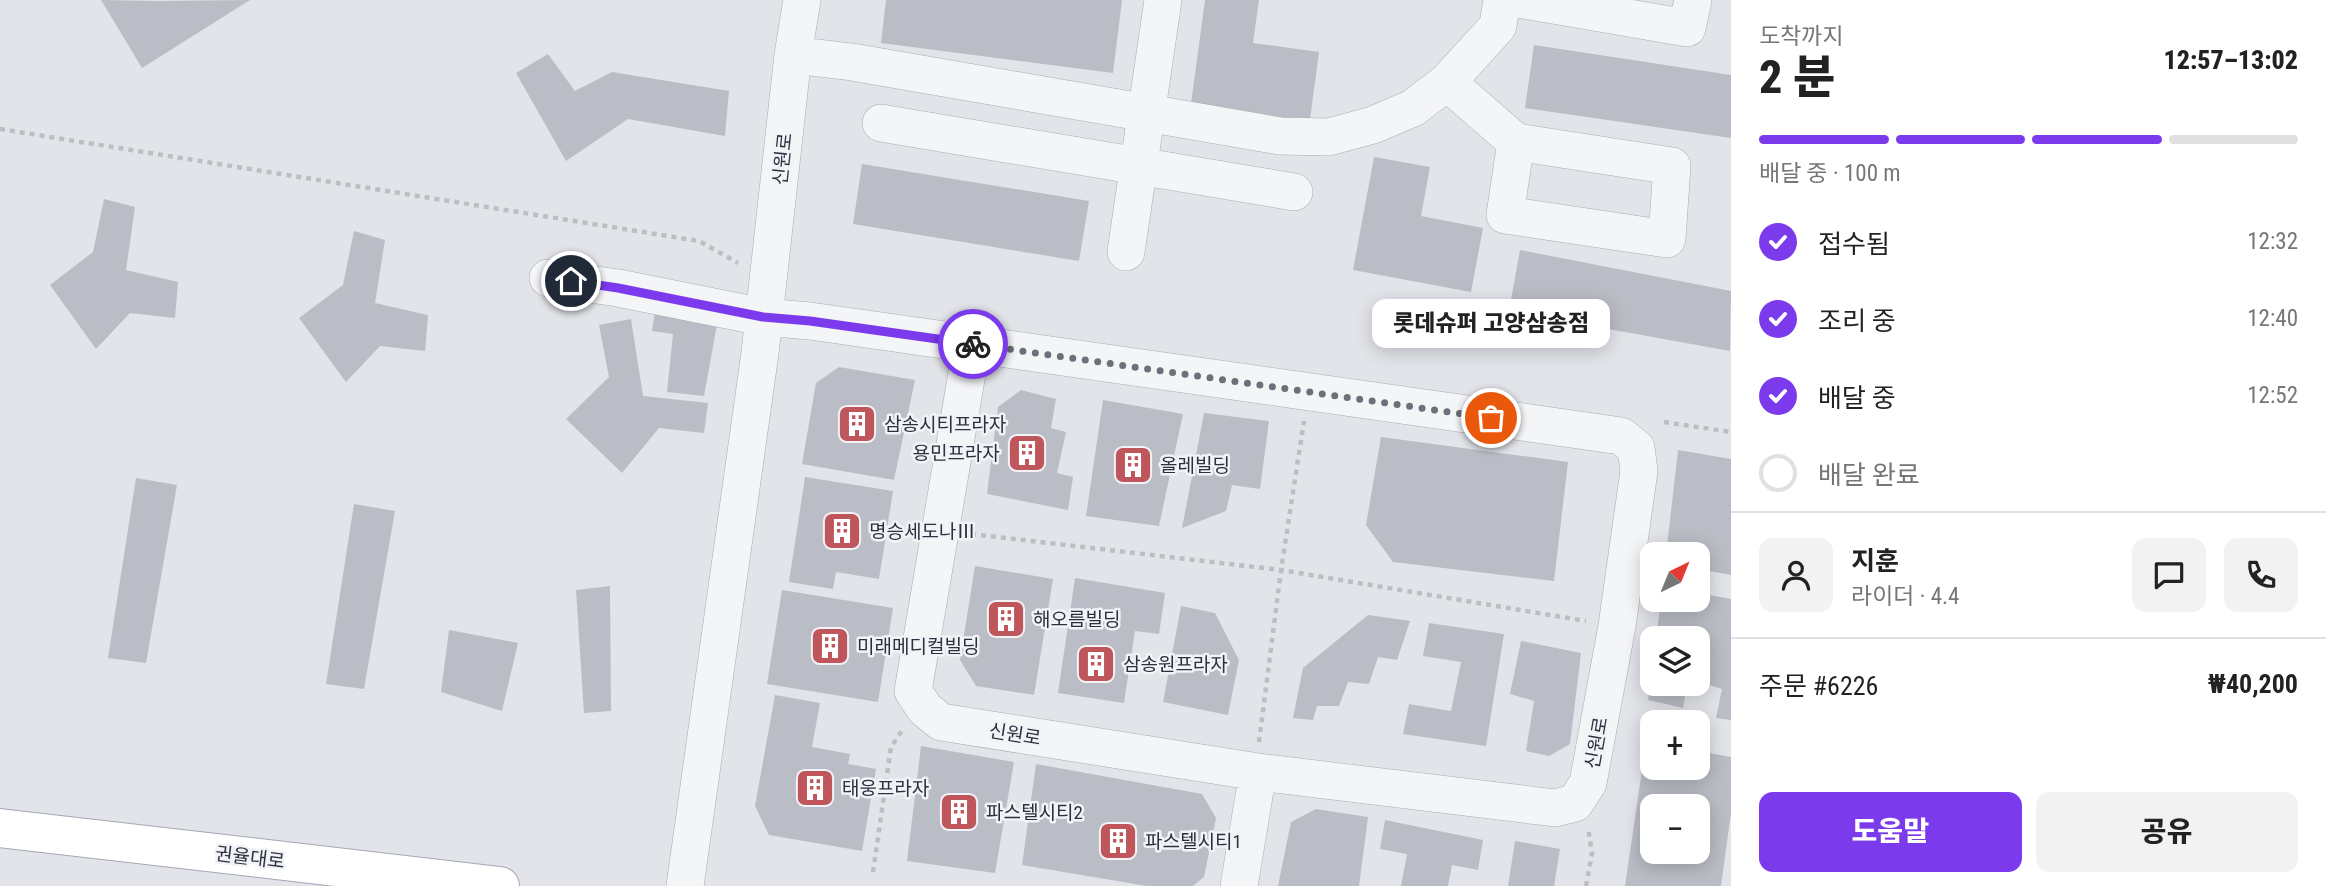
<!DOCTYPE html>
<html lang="ko">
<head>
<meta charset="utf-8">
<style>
  :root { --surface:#fff; --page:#f2f2f2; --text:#222; --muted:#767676; --line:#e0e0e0; --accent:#7c3aed }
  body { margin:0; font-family:"Roboto Condensed","Noto Sans KR",sans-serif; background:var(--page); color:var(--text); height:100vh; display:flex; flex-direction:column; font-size:26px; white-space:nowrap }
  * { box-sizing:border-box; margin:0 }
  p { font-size:23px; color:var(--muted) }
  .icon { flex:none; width:38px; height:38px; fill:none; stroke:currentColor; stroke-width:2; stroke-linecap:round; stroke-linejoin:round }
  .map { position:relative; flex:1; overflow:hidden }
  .sheet { display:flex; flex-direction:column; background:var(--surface); width:595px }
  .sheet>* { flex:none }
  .needle { width:46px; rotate:43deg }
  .fabs { position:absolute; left:1640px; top:542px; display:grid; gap:14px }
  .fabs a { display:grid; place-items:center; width:70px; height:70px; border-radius:14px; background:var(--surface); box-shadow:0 4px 18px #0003; font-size:35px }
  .pin { position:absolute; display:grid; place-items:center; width:60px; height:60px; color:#fff; margin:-30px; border:4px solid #fff; border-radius:50%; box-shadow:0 2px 7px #0007 }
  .courier { position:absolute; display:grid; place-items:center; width:70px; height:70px; margin:-35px; border:5px solid #7c3aed; border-radius:50%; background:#fff; color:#222; box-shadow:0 2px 9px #0007 }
  .bubble { position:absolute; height:49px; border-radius:14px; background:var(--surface); box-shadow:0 4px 18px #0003; font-size:23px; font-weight:800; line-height:49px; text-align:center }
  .headline em { font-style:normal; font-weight:800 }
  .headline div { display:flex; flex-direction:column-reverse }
  .headline { display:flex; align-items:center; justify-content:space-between; height:119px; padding:0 28px }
  h1 { font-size:46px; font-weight:800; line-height:52px }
  .bar { display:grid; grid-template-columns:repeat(4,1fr); gap:10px 7px; align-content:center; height:84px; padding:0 28px }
  .bar i { height:9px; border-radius:5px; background:var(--line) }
  .bar .on { background:var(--accent) }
  .bar p { grid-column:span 4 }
  .line { display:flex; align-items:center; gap:18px; padding:0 28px; border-top:2px solid var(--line) }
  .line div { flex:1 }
  .round { display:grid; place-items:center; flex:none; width:74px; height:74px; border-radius:14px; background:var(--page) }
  ol { padding:0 28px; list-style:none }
  li { display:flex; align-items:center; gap:21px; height:77px }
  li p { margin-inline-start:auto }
  li .icon { padding:7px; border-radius:50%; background:var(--accent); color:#fff; stroke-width:4 }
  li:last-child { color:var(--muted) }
  li i { width:38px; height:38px; border:4px solid var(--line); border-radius:50% }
  .button { display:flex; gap:14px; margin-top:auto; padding:14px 28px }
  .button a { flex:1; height:80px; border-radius:14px; background:var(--accent); color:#fff; font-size:28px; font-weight:800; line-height:80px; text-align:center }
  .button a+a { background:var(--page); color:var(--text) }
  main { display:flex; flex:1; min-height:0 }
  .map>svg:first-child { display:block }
</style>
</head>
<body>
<main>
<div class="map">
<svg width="1731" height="886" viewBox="0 0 1731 886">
  <rect width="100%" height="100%" fill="#e2e4e9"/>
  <path fill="#babdc5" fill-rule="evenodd" d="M101,0L157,1L250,0L142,68Z
    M886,0H1122L1113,73L881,43Z
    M1205,0H1259L1253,43L1319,52L1309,127L1190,111Z
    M1534,45L1731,75V138L1525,108Z
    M548,54L575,91L612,72L729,91L725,136L628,119L566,161L516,73Z
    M1374,157L1430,167L1421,216L1483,228L1471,292L1353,270Z
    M862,164L1089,201L1079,261L853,224Z
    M104,199L135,207L126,270L178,282L175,318L130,313L96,349L50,285L93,252Z
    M354,231L385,240L375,303L428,315L425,351L380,346L346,382L299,318L343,285Z
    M1520,250L1731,291L1730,351L1509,311Z
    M656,305L718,319L704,396L667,392L673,334L652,331Z
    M631,319L643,396L708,403L704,433L659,428L622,473L566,419L609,377L599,325Z
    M839,367L915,380L894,480L802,464L816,383Z
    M1021,390L1056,399L1051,428L1066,432L1057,473L1073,477L1068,510L987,494L998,407Z
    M1103,400L1183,414L1159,526L1086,516Z
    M1204,413L1269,421L1260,489L1232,485L1226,511L1182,528Z
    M1381,437L1568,462L1554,581L1393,562L1366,525Z
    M1678,450L1731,459V575L1698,569V555H1666Z
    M805,477L893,491L879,579L836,572L833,589L789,582Z
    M136,478L177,485L146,663L108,658Z
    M354,504L395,511L364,689L326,684Z
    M975,566L1053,579L1034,695L976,686L960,660Z
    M1075,578L1165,593L1159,634L1135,631L1124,703L1058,693Z
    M610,586L611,711L584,713L576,590Z
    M782,590L893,608L878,702L767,684Z
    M1698,593L1731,599V720L1716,718L1722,689L1698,682V639H1656L1661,600H1698Z
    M1181,606L1215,613L1239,660L1228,715L1163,702Z
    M1368,615L1410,621L1397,660L1378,657L1369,684L1348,682L1339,706H1317L1313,720L1293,718L1303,668Z
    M1429,623L1504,634L1486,746L1403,734L1409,704L1451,711L1461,662L1423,656Z
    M449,630L518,643L502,711L441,692Z
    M1521,641L1581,653L1570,744L1549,756L1526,751L1534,701L1510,694Z
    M1650,684H1687L1683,708L1648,700Z
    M775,695L820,703L812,747L850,754L848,764L876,769L862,851L769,835L755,806Z
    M1646,743L1652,744V768H1698V751L1731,757V813L1721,886H1625ZM1652,807H1698V852H1652Z
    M921,746L1014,762L995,873L907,861Z
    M1036,764L1202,794L1216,818L1204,877L1193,886H1147L1022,865Z
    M1316,809L1368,817L1359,886H1278L1291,822Z
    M1385,820L1483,840L1478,870L1452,865L1448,886H1401L1407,854L1380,849Z
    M1515,841L1560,849L1554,886H1508Z"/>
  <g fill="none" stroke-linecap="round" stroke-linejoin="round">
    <g stroke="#a8abb3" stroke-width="38">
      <path id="minor" d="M1524,0L1687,28L1693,0
        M793,55L852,62L1280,136L1329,137L1373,125L1413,108L1447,82L1498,26L1502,0
        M1447,82L1516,142L1672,166L1667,239L1505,215L1516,142
        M881,123L1294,192
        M1126,252L1163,0
        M548,278L618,288L763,317L810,321L1621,436L1636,448L1639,471L1617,626L1588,783L1575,803L1555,808L1258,772L941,722L925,709L913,691L972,344
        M685,886L760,353L793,55L802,0
        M1239,886L1258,772"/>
    </g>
    <g stroke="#a3a8b3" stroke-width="40">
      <path id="major" d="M0,828L500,886"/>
    </g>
    <path stroke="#bcbec3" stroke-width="4.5" stroke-dasharray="5 5" stroke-linecap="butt" d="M0,129L699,241L738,263
      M1664,422L1731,432
      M971,534L1281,570L1586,621
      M1259,742L1281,570L1304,421
      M873,872L891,747L903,729
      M1586,886L1592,854L1588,827"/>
    <use href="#minor" stroke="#f4f5f7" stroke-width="37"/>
    <use href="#major" stroke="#fff" stroke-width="38"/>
  </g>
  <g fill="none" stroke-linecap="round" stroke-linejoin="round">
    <path stroke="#6c707a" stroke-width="7" stroke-dasharray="0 12.6" d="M973,344L1491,418"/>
    <path stroke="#7c3aed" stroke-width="9" d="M571,281L618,288L763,317L810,321L973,344"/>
  </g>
  <defs>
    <g id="building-square" transform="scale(2.0125)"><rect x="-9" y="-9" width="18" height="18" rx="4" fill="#bf565c" stroke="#f1f3f6"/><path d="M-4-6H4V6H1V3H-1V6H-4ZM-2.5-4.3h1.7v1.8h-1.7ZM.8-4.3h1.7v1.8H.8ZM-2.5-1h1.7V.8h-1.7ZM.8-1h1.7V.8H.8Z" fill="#fff"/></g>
  </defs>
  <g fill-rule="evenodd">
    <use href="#building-square" x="857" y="424"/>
    <use href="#building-square" x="1027" y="453"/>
    <use href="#building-square" x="1133" y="465"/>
    <use href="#building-square" x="842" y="531"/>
    <use href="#building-square" x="1006" y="619"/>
    <use href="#building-square" x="830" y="646"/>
    <use href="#building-square" x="1096" y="664"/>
    <use href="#building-square" x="815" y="788"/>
    <use href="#building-square" x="959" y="812"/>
    <use href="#building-square" x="1118" y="841"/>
  </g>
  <g text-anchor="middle" stroke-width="5" stroke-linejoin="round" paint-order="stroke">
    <g font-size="19" fill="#2c313f" stroke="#f1f3f6">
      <text transform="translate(782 159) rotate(-84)" y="7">신원로</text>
      <text transform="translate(1015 734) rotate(9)" y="7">신원로</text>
      <text transform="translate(1596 743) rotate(-80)" y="7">신원로</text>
      <text transform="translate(250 857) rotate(7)" y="7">권율대로</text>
    </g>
    <g font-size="19" fill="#2c313f" stroke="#f1f3f6" text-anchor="start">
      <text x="884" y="431">삼송시티프라자</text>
      <text x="1000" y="460" text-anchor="end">용민프라자</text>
      <text x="1160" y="472">올레빌딩</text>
      <text x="869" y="538">명승세도나Ⅲ</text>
      <text x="1033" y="626">해오름빌딩</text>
      <text x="857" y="653">미래메디컬빌딩</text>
      <text x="1123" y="671">삼송원프라자</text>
      <text x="842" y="795">태웅프라자</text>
      <text x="986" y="819">파스텔시티2</text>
      <text x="1145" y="848">파스텔시티1</text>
    </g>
  </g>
</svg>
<div class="fabs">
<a><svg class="needle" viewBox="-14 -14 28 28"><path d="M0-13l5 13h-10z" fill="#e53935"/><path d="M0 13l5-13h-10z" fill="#767676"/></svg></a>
<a><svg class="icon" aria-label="layers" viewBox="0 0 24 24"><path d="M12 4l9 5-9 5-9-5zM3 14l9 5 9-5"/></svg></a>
<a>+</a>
<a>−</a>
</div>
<div class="pin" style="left:1491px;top:418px;background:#ea580c"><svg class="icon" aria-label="bag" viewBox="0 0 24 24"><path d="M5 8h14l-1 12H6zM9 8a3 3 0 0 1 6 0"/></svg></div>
<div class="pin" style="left:571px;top:281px;background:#1f2937"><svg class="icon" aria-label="home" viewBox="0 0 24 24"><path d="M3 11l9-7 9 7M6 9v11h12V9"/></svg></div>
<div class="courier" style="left:973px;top:344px"><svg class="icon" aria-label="bike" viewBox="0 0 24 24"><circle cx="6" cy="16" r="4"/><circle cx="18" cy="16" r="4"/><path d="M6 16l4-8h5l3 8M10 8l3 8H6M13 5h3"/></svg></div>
<div class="bubble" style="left:1372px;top:299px;width:238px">롯데슈퍼 고양삼송점</div>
</div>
<section class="sheet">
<div class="headline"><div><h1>2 분</h1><p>도착까지</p></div><em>12:57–13:02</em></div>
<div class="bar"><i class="on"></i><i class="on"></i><i class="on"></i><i></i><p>배달 중 · 100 m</p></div>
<ol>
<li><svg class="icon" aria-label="check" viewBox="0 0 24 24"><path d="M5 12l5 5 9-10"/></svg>접수됨<p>12:32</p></li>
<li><svg class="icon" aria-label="check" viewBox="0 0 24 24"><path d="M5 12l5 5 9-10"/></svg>조리 중<p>12:40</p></li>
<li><svg class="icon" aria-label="check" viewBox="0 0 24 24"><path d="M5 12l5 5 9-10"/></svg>배달 중<p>12:52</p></li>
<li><i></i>배달 완료</li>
</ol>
<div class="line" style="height:126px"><a class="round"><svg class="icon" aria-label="person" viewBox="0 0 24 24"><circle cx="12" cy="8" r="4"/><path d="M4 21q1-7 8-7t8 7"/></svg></a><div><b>지훈</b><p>라이더 · 4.4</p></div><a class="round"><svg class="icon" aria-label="chat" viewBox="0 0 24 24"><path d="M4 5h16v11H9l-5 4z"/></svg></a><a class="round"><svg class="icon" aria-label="phone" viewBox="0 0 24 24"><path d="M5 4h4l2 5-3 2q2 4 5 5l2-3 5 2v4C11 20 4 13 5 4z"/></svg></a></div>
<div class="line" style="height:91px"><div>주문 #6226</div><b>₩40,200</b></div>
<div class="button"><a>도움말</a><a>공유</a></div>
</section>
</main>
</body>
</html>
